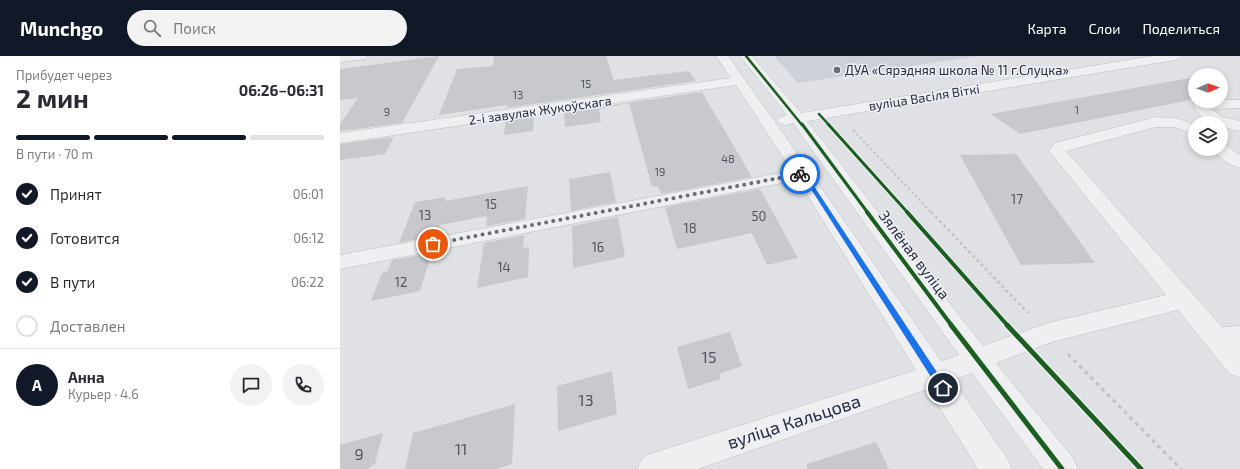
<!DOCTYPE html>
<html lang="ru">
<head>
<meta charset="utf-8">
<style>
  :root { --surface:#fff; --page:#f2f2f3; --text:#2b2b33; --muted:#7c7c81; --line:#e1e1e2; --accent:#111827 }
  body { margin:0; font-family:"Exo 2",sans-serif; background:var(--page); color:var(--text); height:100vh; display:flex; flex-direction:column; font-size:15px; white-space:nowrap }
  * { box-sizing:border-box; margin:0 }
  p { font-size:13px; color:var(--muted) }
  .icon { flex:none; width:22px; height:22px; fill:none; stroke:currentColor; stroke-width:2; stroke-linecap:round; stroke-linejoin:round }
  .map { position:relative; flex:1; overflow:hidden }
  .side { display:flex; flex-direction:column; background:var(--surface); width:340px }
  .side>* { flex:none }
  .needle { width:26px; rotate:88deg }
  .buttons { position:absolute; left:848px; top:12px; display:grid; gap:8px }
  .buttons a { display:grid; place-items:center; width:40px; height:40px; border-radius:50%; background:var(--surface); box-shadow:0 2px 6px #0003; font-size:20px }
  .pin { position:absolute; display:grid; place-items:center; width:34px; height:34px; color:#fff; margin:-17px; border:2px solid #fff; border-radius:50%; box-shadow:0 1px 4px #0007 }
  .courier { position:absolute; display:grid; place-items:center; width:40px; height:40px; margin:-20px; border:3px solid #1a73e8; border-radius:50%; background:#fff; color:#222; box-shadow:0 1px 5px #0007 }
  .head em { font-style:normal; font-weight:700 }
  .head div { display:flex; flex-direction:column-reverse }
  .head { display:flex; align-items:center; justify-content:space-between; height:68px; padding:0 16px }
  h1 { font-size:26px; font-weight:700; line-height:30px }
  .bar { display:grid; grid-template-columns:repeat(4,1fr); gap:6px 4px; align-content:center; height:48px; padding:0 16px }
  .bar i { height:5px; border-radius:3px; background:var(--line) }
  .bar .selected { background:var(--accent) }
  .bar p { grid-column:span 4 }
  .line { display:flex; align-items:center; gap:10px; padding:0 16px; border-top:1px solid var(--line) }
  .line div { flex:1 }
  .round { display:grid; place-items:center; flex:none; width:42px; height:42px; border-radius:21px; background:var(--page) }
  ol { padding:0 16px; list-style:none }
  li { display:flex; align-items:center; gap:12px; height:44px }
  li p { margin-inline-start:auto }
  li .icon { padding:4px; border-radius:50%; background:var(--accent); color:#fff; stroke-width:4 }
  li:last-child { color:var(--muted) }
  li i { width:22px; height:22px; border:2px solid var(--line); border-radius:50% }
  header { display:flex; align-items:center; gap:24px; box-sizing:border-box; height:56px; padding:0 20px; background:var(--accent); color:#fff }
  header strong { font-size:19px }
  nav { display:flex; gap:22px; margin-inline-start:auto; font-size:14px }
  .search { width:280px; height:36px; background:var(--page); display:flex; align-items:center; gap:10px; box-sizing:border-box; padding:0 14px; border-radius:22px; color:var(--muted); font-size:15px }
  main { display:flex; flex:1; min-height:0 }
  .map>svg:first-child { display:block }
</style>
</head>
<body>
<header>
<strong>Munchgo</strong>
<div class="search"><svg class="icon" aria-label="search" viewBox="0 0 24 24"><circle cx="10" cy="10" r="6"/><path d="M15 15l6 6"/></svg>Поиск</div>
<nav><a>Карта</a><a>Слои</a><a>Поделиться</a></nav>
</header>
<main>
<section class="side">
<div class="head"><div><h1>2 мин</h1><p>Прибудет через</p></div><em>06:26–06:31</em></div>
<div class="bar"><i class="selected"></i><i class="selected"></i><i class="selected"></i><i></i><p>В пути · 70 m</p></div>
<ol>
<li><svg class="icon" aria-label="check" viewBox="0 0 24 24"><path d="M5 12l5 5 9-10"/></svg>Принят<p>06:01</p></li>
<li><svg class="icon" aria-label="check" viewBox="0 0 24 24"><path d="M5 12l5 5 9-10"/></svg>Готовится<p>06:12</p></li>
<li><svg class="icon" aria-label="check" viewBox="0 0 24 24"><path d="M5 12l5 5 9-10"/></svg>В пути<p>06:22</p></li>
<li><i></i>Доставлен</li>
</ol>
<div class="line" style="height:72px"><b class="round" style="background:var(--accent);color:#fff">А</b><div><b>Анна</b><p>Курьер · 4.6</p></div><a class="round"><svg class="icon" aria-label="chat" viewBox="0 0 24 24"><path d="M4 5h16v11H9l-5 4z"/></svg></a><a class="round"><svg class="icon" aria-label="phone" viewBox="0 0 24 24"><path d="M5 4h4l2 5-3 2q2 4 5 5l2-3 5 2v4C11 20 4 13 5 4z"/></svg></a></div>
</section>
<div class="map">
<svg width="900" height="413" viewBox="0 0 900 413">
  <rect width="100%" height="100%" fill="#dfe1e4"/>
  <path fill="#ced0d7" d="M434,0H639L458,27Z"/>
  <path fill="#c7c9cc" d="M99,0L62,67L0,75V68L18,42L0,44V13Z
    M154,0H266L274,24L349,15L356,25L167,52V49L99,59L117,13L153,10Z
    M855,21V43L680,78L651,58Z
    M362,36L412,121L321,138L318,130L312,131L289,47L259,53L261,66L239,69L225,71L224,57H216Z
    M194,60L193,75L164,79L166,64Z
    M54,81L45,98L0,104V88Z
    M676,98L727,168L755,207L681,209L620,99Z
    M270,116L276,146L231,155L229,123Z
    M188,130L185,163L146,170L147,160L100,169L97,179L59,187L75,146L106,141L105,145Z
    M420,133L458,202L427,209L412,177L337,193L325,151Z
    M278,161L285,201L233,212L232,170Z
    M184,179L183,192L189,191L188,221L137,232L144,187Z
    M92,197L80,235L31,245L42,217L47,216L52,204Z
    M390,276L402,310L379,318L381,323L348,333L337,291Z
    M272,315L277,358L218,375L217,330Z
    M175,348L172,408L157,413H65L73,377Z
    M43,377L35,408L27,413H0V389Z
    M536,386L549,413H467V408Z"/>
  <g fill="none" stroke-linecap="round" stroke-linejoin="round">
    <g stroke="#bdbfc2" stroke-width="1">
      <path id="minor" d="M0,0H27L25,3L0,6Z
        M376,0H388L469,114L601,305L619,299L453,67L445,69L440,67L437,64L440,61L447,59L400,0H412L461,57L813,0H841L839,3L835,4L467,65L643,290L708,267L826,239L709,95L715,87L816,61L836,62L855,69V79L834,71H816L726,95L882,271L900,270V321L890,318L838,254L712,286L656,307L733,402L738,413H703L632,317L613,324L667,402L672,413H638L588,333L358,413H297L302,402L313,397L576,314L458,124L0,213V199L452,115L396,29L0,87V77L391,22Z
        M881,44H900V52L871,53L882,61L900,65V75L881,71V67C867,67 860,61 853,49L855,46Z
        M881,88L887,90L900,99V112C891,110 878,101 873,93H881Z"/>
    </g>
    <path stroke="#c1c2c7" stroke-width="2" stroke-dasharray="2.5 2.5" stroke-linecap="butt" d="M513,74L592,157"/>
    <path stroke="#c1c2c7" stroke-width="2.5" stroke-dasharray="3 3" stroke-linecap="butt" d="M591,156L688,257"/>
    <path stroke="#c1c2c7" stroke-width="3" stroke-dasharray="4 4" stroke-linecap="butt" d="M728,298L841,413"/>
    <use href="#minor" fill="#efeff1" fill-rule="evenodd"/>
    <g stroke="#eceff4" stroke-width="4">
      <path id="cycleway-far3" d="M406,0L462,69
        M479,58L489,69"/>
    </g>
    <g stroke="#eceff4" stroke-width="5">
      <path id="cycleway-far2" d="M462,68L528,157
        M488,68L568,157"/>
    </g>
    <g stroke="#eceff4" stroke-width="6">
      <path id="cycleway-far1" d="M527,156L612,270
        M567,156L668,270"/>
    </g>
    <g stroke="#eceff4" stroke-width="8">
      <path id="cycleway" d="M611,269L722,413
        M667,269L801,413"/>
    </g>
    <use href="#cycleway-far3" stroke="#1b5e20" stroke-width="2.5"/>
    <use href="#cycleway-far2" stroke="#1b5e20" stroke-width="3"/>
    <use href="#cycleway-far1" stroke="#1b5e20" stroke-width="4"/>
    <use href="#cycleway" stroke="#1b5e20" stroke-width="5"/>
  </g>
  <path fill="#1a73e8" d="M463,116L466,118L606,330L607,332L606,335H600L462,119L457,118Z"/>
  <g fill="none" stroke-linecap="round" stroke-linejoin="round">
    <path stroke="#686c77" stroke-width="4" stroke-dasharray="0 7.2" d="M93,188L460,118"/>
  </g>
  <circle fill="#686c77" stroke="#eceff4" stroke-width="1.5" cx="497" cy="14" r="4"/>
  <g text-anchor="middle" stroke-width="3" stroke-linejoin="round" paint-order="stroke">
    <g font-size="11" fill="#505561">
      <text x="246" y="32">15</text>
      <text x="178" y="43">13</text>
      <text x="737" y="58">1</text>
      <text x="47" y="60">9</text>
      <text x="388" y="107">48</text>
      <text x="320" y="120">19</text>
    </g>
    <g font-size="13" fill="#282d3c" stroke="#eceff4" text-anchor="start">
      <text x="505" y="19">ДУА «Сярэдняя школа № 11 г.Слуцка»</text>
    </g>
    <g font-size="13" fill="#282d3c" stroke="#eceff4">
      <text transform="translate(584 41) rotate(-9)" y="5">вуліца Васіля Віткі</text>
      <text transform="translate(200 54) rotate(-8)" y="5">2-і завулак Жукоўскага</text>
    </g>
    <g font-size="13" fill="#505561">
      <text x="677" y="148">17</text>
      <text x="151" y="153">15</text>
      <text x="85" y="164">13</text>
      <text x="419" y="165">50</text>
      <text x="350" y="177">18</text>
      <text x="258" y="196">16</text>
      <text x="164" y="216">14</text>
      <text x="61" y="231">12</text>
    </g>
    <g font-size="15" fill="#282d3c" stroke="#eceff4">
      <text transform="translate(574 199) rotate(53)" y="5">Зялёная вуліца</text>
    </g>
    <g font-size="16" fill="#505561">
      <text x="369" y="307">15</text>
      <text x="246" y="350">13</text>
      <text x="121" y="399">11</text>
      <text x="19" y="404">9</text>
    </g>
    <g font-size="18" fill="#282d3c" stroke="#eceff4">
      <text transform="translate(454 366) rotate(-18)" y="6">вуліца Кальцова</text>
    </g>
  </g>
</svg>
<div class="buttons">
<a><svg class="needle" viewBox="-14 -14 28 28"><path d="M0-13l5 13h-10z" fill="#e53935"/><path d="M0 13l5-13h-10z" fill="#7c7c81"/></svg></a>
<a><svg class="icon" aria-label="layers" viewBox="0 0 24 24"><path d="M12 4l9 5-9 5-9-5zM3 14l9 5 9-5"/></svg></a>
</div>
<div class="pin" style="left:93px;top:188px;background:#ea580c"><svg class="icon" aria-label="bag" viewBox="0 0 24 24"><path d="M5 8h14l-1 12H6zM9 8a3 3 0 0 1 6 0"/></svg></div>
<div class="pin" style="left:603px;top:332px;background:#1f2937"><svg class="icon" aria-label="home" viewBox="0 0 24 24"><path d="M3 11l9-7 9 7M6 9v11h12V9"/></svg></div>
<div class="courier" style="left:460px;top:118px"><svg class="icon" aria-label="bike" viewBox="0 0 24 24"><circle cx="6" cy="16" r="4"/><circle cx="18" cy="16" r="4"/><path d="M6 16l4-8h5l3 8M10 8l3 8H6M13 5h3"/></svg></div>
</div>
</main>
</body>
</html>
